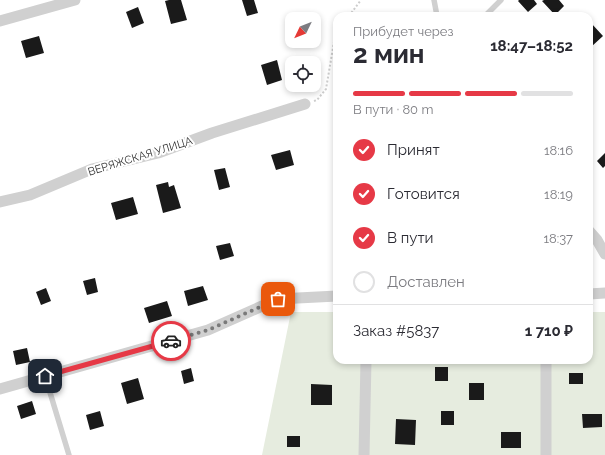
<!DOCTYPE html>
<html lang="ru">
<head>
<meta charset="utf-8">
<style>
  :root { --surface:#fff; --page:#f2f2f3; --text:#2b2b33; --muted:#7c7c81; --line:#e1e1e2; --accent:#e63946 }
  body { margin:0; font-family:Raleway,sans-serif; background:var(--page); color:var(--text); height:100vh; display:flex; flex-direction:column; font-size:15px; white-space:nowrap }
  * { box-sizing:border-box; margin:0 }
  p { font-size:13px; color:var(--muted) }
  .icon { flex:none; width:22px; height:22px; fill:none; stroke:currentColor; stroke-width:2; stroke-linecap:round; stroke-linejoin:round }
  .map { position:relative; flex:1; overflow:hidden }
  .sheet { position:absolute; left:333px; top:12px; width:260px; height:352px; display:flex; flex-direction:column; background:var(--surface); border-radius:12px; box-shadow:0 2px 6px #0003 }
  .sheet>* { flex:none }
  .needle { width:26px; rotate:227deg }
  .tools { position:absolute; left:285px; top:12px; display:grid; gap:8px }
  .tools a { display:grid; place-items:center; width:36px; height:36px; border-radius:8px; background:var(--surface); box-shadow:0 2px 6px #0003; font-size:20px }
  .pin { position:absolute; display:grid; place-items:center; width:34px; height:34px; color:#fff; margin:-17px; border-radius:8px; box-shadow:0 2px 6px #0006 }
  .courier { position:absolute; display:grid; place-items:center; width:40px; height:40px; margin:-20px; border:3px solid #e63946; border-radius:50%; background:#fff; color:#222; box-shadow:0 1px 5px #0007 }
  .headline em { font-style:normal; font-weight:700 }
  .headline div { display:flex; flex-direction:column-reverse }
  .headline { display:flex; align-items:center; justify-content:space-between; height:68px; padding:0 20px }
  h1 { font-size:26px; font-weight:700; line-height:30px }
  .bar { display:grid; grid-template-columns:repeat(4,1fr); gap:6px 4px; align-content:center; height:48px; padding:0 20px }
  .bar i { height:5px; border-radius:3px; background:var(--line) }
  .bar .selected { background:var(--accent) }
  .bar p { grid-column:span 4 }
  .line { display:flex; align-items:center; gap:10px; padding:0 20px; border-top:1px solid var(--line) }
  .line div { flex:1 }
  ol { padding:0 20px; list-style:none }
  li { display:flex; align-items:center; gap:12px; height:44px }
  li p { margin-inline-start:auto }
  li .icon { padding:4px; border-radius:50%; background:var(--accent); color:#fff; stroke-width:4 }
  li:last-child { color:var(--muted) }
  li i { width:22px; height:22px; border:2px solid var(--line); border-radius:50% }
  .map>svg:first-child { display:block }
</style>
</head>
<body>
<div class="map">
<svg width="605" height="455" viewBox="0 0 605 455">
  <rect width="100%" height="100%" fill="#fff"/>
  <path fill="#e6ecdf" d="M291,312H337V360H589V312H605V455H262Z"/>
  <path fill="#1a1a1a" d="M169,0H181L187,20L171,24L165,1Z
    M242,0H254L258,13L247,16Z
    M519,0H534L537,4L528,12L518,1Z
    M544,0H559L564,6L555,15L542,1Z
    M138,7L144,23L132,28L126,12Z
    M591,23L603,36L591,47L589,45V25Z
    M39,36L44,53L26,58L21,41Z
    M277,60L282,80L267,85L261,65Z
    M290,150L294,165L276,170L271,155Z
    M605,153V166L603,168L597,161Z
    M225,168L230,187L219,190L214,170Z
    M168,182L169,187L174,185L181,208L163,213L156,185Z
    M133,197L138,214L116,220L111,203Z
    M230,243L234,256L220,260L216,246Z
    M95,278L98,292L87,295L83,281Z
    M203,286L208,300L188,306L184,291Z
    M46,288L51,301L41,305L36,292Z
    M167,301L172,316L149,323L144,308Z
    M27,348L30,362L16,365L13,351Z
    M395,360H409V364H395Z
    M435,367H448V381H435Z
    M191,368L194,381L184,384L181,371Z
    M569,373H583V384H569Z
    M138,378L144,399L127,404L121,383Z
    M469,383H484V400H469Z
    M311,384L332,385V405H311Z
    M32,401L36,414L21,419L17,406Z
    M100,411L104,426L90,430L86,415Z
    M441,411H454V425H441Z
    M582,414H602V427L583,428Z
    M396,419L416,420L415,445L395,444Z
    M501,432H521V448H501Z
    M287,436H300V447H287Z"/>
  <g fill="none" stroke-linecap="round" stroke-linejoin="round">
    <path stroke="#cdcdcd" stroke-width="2" stroke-dasharray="2 2" stroke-linecap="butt" d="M349,16L361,0
      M314,101L317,100L326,89L335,36L337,33"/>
    <path stroke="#d0d0d0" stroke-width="5.5" d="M434,0L437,16
      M485,16L501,0
      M45,376L69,455"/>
    <path stroke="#d0d0d0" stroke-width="11" d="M0,21L75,0
      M0,202L30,195L92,169L158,153L212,133L305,104
      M589,231L597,240L605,254
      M589,294L605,293
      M0,389L208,330L278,299L337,296
      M364,455L366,360
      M546,455V360"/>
  </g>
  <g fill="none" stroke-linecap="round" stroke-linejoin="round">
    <path stroke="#7a7a7a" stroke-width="4" stroke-dasharray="0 7.2" d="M171,341L208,330L278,299"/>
    <path stroke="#e63946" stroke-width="5" d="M45,376L171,341"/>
  </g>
  <g text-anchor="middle" stroke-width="4" stroke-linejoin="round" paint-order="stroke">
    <g font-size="11" fill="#333" stroke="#fff">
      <text transform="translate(140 156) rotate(-17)" y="4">ВЕРЯЖСКАЯ УЛИЦА</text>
    </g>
  </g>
</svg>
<div class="tools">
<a><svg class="needle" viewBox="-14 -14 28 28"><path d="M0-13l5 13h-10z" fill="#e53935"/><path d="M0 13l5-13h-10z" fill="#7c7c81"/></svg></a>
<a><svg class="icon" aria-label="locate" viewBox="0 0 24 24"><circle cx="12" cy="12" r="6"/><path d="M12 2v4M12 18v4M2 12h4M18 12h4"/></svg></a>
</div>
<div class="pin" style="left:278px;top:299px;background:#ea580c"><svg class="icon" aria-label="bag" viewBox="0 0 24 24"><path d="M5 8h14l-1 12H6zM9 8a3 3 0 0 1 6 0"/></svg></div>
<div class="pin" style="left:45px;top:376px;background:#1f2937"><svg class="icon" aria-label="home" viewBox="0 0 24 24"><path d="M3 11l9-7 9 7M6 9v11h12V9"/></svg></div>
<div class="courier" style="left:171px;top:341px"><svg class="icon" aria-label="car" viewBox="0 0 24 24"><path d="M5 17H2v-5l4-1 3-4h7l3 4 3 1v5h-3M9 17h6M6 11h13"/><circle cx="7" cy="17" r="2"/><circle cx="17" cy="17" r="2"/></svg></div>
<section class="sheet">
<div class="headline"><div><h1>2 мин</h1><p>Прибудет через</p></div><em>18:47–18:52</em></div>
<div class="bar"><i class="selected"></i><i class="selected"></i><i class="selected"></i><i></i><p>В пути · 80 m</p></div>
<ol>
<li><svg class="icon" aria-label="check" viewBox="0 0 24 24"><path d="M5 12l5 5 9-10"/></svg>Принят<p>18:16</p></li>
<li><svg class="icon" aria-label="check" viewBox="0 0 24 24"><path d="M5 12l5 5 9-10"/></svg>Готовится<p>18:19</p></li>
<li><svg class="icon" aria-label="check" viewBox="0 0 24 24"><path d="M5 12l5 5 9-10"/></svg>В пути<p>18:37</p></li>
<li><i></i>Доставлен</li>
</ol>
<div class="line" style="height:52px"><div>Заказ #5837</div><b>1 710 ₽</b></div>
</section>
</div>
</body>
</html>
